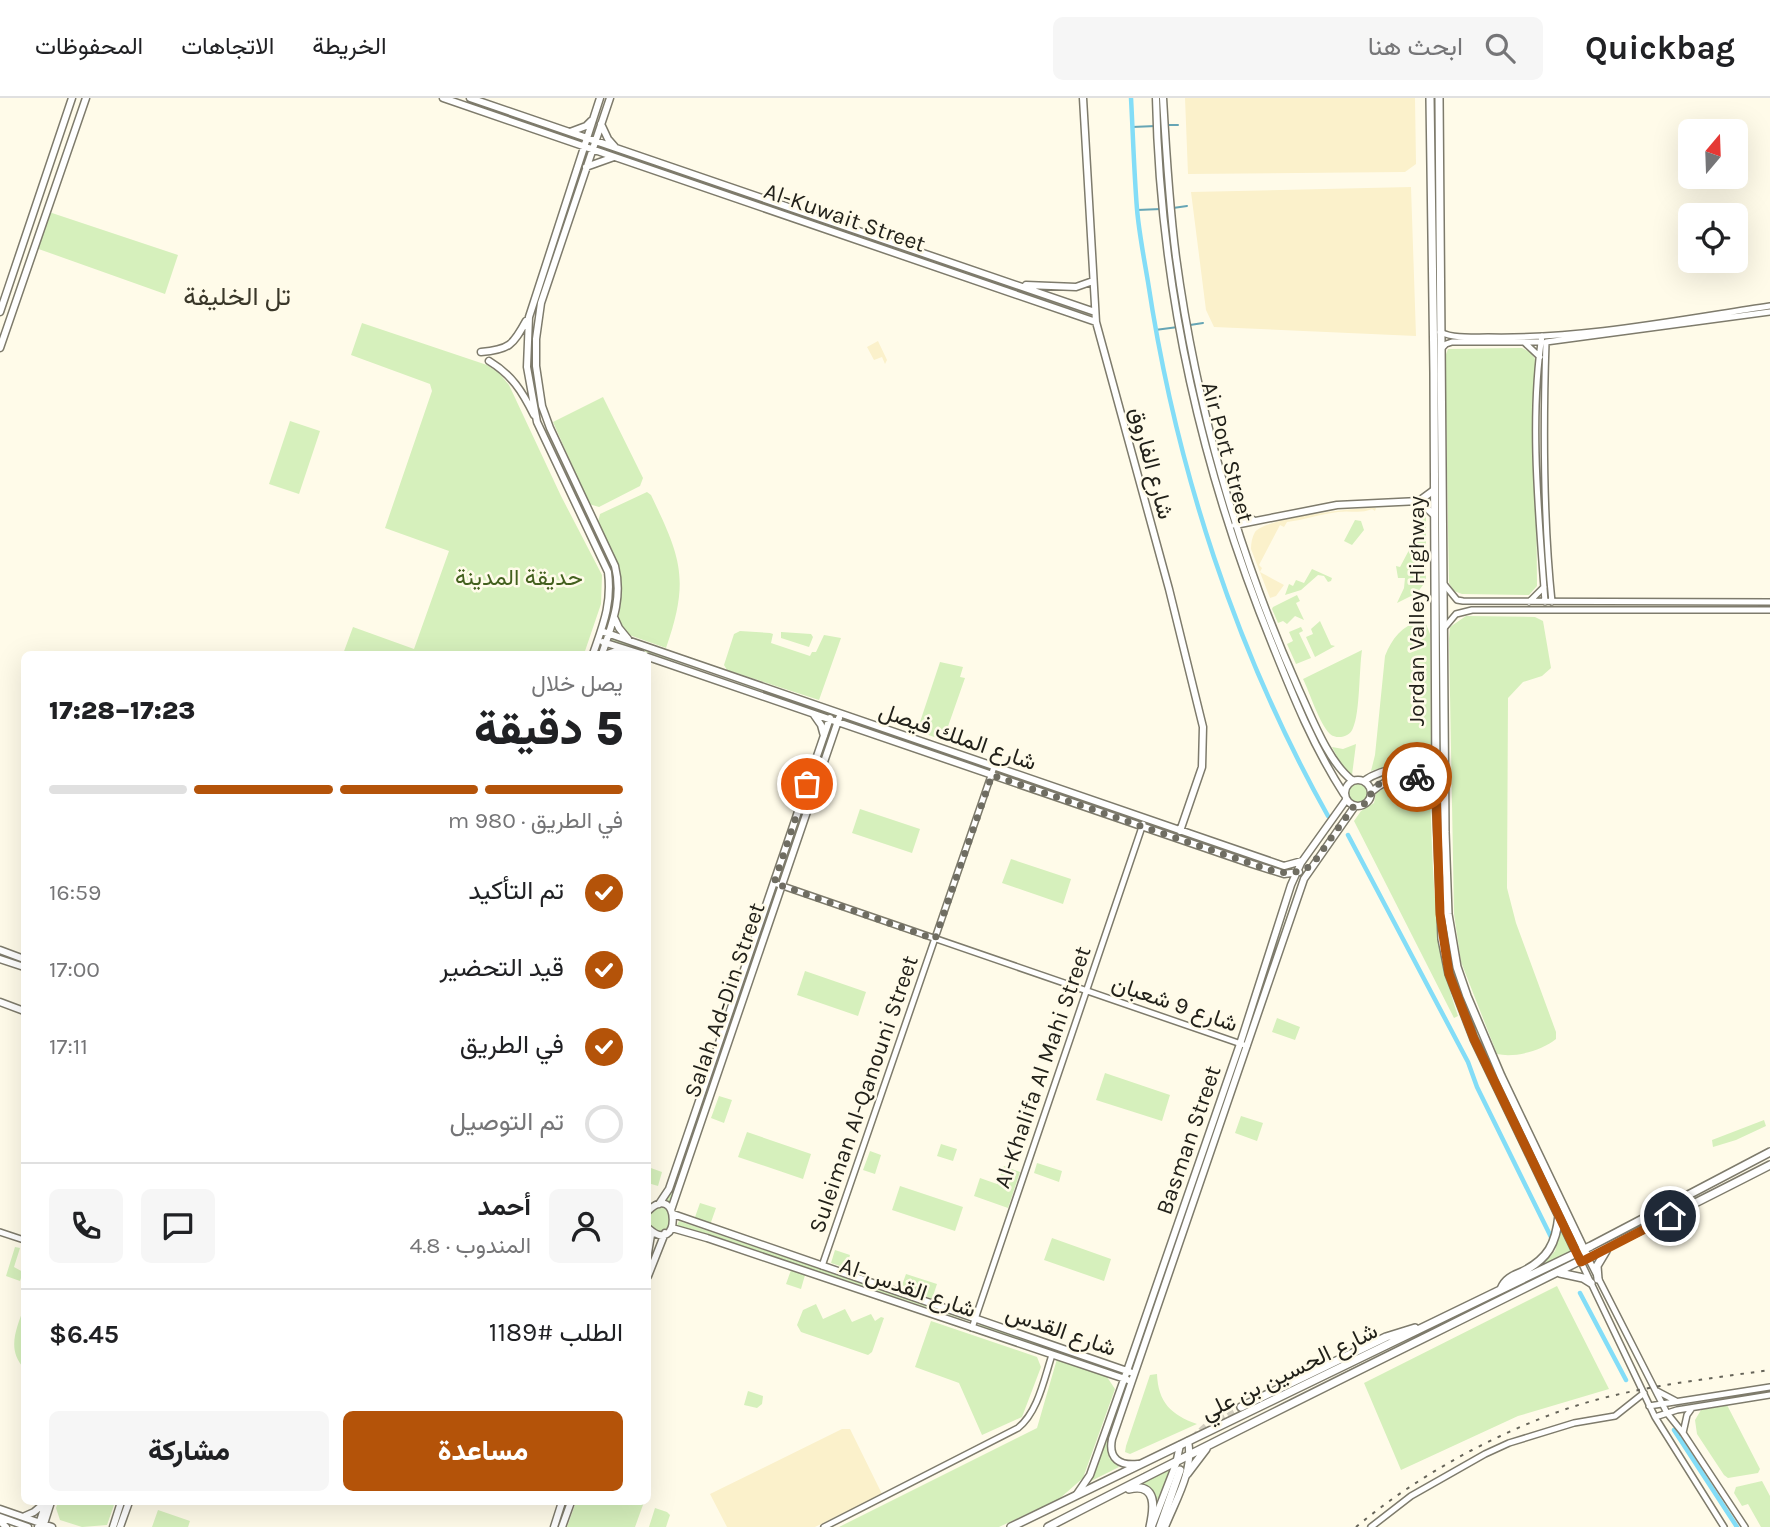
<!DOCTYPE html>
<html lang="ar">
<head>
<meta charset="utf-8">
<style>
  :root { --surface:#fff; --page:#f6f6f6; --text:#202124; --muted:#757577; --line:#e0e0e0; --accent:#b45309 }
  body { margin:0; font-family:Karla,Vazirmatn,sans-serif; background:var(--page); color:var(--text); direction:rtl; height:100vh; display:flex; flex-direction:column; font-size:26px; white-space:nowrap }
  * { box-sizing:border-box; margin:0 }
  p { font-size:23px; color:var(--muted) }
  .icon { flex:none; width:38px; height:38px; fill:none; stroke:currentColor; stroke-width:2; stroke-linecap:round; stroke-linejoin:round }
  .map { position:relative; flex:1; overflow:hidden; direction:ltr }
  .side { position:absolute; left:21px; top:553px; width:630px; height:854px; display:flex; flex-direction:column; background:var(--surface); border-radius:10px; box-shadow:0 7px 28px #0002; direction:rtl }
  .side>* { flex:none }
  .needle { width:46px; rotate:19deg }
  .fabs { position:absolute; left:1678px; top:21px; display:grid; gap:14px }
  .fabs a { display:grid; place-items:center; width:70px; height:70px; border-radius:10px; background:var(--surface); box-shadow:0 7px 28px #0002; font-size:35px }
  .pin { position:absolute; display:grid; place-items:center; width:60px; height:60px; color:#fff; margin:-30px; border:4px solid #fff; border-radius:50%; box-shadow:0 2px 7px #0007 }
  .courier { position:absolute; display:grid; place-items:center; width:70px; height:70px; margin:-35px; border:5px solid #b45309; border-radius:50%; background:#fff; color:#222; box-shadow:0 2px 9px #0007 }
  .overview em { font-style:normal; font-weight:800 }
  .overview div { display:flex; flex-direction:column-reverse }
  .overview { display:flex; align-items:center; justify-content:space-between; height:119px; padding:0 28px }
  h1 { font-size:46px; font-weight:800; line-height:52px }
  .bar { display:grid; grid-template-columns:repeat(4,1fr); gap:10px 7px; align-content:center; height:84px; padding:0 28px }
  .bar i { height:9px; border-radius:5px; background:var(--line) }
  .bar .current { background:var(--accent) }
  .bar p { grid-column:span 4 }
  .line { display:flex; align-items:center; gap:18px; padding:0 28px; border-top:2px solid var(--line) }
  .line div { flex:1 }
  .round { display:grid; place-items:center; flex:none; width:74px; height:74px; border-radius:10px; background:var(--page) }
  ol { padding:0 28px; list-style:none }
  li { display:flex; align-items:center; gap:21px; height:77px }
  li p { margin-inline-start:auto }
  li .icon { padding:7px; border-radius:50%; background:var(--accent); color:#fff; stroke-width:4 }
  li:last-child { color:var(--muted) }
  li i { width:38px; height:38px; border:4px solid var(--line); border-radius:50% }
  .cta { display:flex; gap:14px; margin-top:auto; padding:14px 28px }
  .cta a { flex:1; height:80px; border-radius:10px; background:var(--accent); color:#fff; font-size:28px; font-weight:800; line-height:80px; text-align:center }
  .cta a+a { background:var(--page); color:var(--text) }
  header { display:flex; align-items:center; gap:42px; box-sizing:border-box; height:98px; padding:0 35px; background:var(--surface); border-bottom:2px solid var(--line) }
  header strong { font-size:33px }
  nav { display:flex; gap:38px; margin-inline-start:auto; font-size:24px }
  .search { width:490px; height:63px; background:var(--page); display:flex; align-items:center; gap:18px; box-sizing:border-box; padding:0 24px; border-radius:10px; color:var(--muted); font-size:26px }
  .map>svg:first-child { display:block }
</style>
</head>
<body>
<header>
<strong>Quickbag</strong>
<div class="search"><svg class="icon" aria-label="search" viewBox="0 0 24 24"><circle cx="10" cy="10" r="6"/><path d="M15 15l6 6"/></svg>ابحث هنا</div>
<nav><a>الخريطة</a><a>الاتجاهات</a><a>المحفوظات</a></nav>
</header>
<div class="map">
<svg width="1770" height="1429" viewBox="0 0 1770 1429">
  <rect width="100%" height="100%" fill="#fffbe9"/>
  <path fill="#d6f0bc" d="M46,113L178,157L165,196L33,149Z
    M362,225L487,267L499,275L509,287L561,398L602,477L601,506L584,556H343L353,529L414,551L449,453L385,430L432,293L430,286L351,257Z
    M1522,250L1530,254L1535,261L1537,488L1529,497L1462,496L1454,493L1449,485L1445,259L1448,251Z
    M603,299L643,380L640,388L599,409L589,406L553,324Z
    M290,323L320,333L299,396L269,386Z
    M647,394L651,397C681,460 690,481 666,550L615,532C629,487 618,464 598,424L600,416Z
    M1413,412L1423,414L1426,419V483L1417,495L1397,505L1404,490L1405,480H1398L1396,468L1400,469L1424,424L1422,422L1424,419Z
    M1355,422L1361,423L1364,432L1352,447L1344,443Z
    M1312,471L1332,480L1331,483L1328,484L1324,478L1318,477L1301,492L1285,497L1289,486L1293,488L1296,482L1304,485Z
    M1297,497L1300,503L1296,505L1304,522L1295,518L1287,526L1283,523L1278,525L1272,511L1273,509Z
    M1466,518L1535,519L1543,523L1551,570L1542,578L1523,584L1508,600L1507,790L1516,825L1556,934V941C1541,953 1515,960 1497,956L1461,864L1454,816L1449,541L1450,529Z
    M1421,522L1426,526L1430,536L1431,652C1416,665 1391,666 1371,673L1375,657L1385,558C1392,540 1402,528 1421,522Z
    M1320,523L1331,547L1335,548L1315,559L1306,539L1313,536L1311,531Z
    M1301,529L1303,533L1299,535L1311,560L1296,566L1287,546L1293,543L1289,534Z
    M740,533L770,535L773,536L771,545L810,558L812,554H816L824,537L841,540L819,602L727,572L724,567L734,536Z
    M781,534L811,536L813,539L809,549L781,540Z
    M613,540L709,573V574L611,543Z
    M1362,552C1359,572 1360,615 1353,630C1350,639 1337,642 1330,636C1319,625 1310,595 1303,581Z
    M940,564L963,569L960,579L965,580L945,637L937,640L917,633Z
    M719,578L736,584L746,585L828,614L824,615Z
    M844,621L978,665L986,670L974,667Z
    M833,626L783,779L781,780L780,778Z
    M1356,646L1352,677L1350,678L1346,676L1332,649L1343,651Z
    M999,674L1138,720V721L998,675Z
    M1346 695a12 12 0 1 1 24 0a12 12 0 1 1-24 0Z
    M1407,684H1419L1428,688L1430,696C1433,772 1433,846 1458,918L1454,920L1354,723L1361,713L1374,705L1376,695L1390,687Z
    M860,711L920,731L912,755L852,735Z
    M1151,726L1290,773L1292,775L1150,728Z
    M1011,761L1071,781L1063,806L1002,785Z
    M1298,786L1296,794L1246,942V936Z
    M774,790L778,791L725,944L724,942Z
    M805,873L866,894L858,918L797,897Z
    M1277,920L1300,929L1295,942L1272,934Z
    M719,954L722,955L670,1106L666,1104Z
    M1105,975L1170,997L1162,1023L1096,1002Z
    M719,998L732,1002L724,1025L711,1020Z
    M1241,1018L1263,1025L1257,1043L1235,1035Z
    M1764,1022L1766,1028L1736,1042L1713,1049L1712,1042Z
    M747,1034L811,1056L803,1081L738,1059Z
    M941,1046L957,1051L953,1063L937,1058Z
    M870,1053L881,1057L875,1076L863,1072Z
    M1037,1065L1062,1073L1059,1084L1034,1075Z
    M1004,1068L1020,1074L1008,1110L974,1098L980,1080L997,1086Z
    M648,1069L662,1074L658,1088L648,1085Z
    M900,1088L963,1109L955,1133L892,1112Z
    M700,1105L716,1110L710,1127L694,1122Z
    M647 1121a12 12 0 1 1 24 0a12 12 0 1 1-24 0Z
    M1185,1118L1135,1269L1130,1274L1183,1119Z
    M679,1123L967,1221L968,1223L677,1127Z
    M1561,1130L1572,1154L1541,1169L1555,1153Z
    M1052,1140L1111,1161L1104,1183L1044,1162Z
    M15,1149L20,1150L14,1169L23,1174L20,1183L6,1178Z
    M835,1152L850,1157L846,1170L831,1165Z
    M791,1172L805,1177L801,1191L786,1186Z
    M906,1176L937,1186L932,1201L902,1187Z
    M1557,1188L1609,1291L1518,1318L1401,1372L1364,1285Z
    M816,1206L823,1221L845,1211L852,1224L871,1216L875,1223L881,1219L884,1220L872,1254L868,1257L801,1234L797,1227L803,1212Z
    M24,1209V1270C6,1251 17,1230 24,1209Z
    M931,1223L1037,1259L1041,1269L1022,1319L982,1337L959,1285L915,1269Z
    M980,1226L1121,1274L1120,1277L979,1230Z
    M1057,1261L1107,1279L1115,1291L1083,1380L1059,1401L999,1429H839L1037,1330Z
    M1157,1276C1158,1304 1171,1317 1197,1326L1130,1356L1125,1354L1126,1348L1150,1277Z
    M1126,1285L1127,1286L1107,1348L1109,1360L1119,1369L1089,1384Z
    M748,1293L763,1298L762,1306L757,1310L744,1307Z
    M1727,1307L1760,1371L1758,1375L1728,1380L1724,1377L1697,1336L1695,1322L1701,1312Z
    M1170,1371L1160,1401H1157L1143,1385Z
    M1762,1383L1770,1398V1429H1761L1748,1406L1742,1408L1734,1395L1736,1389Z
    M58,1404H115L107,1427L82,1429L60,1422L56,1410Z
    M576,1404H644L635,1429H567Z
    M655,1410L667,1414L670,1417L666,1429H649Z
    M158,1412L190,1423L188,1429H152Z"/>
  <path fill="#fbf1cb" d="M1185,0H1415L1416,66L1405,74L1188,76Z
    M1411,89L1416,238L1214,229L1206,212L1191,94Z
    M878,243L887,262L885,266L882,259L874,262L867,249Z
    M1376,410L1375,413L1372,411C1361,416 1350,412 1338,414C1320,416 1304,422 1287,424L1284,429L1280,427L1259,467L1262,470L1260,474L1284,487L1276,498L1270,500L1251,451C1251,445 1252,439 1255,434C1266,420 1356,409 1376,410Z
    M842,1331H850L882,1396L815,1429H727L710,1396Z"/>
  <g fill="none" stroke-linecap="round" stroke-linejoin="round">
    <path stroke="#66a5b5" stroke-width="2" d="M1168,27H1178
      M1132,29L1156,28
      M1173,110L1187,108
      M1137,112L1161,111
      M1190,227L1203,225
      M1155,232L1178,229"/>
    <path stroke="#83ddf7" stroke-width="4.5" d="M1131,0C1133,37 1134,74 1137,111C1139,135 1144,160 1148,184C1176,370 1236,554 1328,718
      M1348,737L1468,964L1477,989L1552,1141
      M1580,1195L1626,1282
      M1674,1332L1737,1429"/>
    <path stroke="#d3cfc0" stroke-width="7" stroke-dasharray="7 3.5" stroke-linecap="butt" d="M1193,1340L1211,1324L1241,1309"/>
    <g stroke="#7e7b6c" stroke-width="8">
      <path id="minor" d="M1440,234C1455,241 1472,239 1488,239C1582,241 1677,222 1770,208
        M1542,238C1529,321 1539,420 1545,504
        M1525,245L1540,259
        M1441,251L1446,246L1452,244H1542
        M1444,486L1457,502L1463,503L1770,504
        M1529,504L1544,489
        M1552,504C1543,417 1543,332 1546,244L1770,214
        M1445,529L1456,516L1472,512H1770
        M774,785L1247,948
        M0,1134L24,1142
        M1588,1160L1667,1315L1683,1335L1745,1429
        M1581,1164L1655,1319L1724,1429
        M822,1168L994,669
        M972,1230L1143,726
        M1657,1293L1676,1303
        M1649,1308L1770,1289
        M1655,1319L1677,1312L1770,1297
        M1683,1335L1687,1317L1692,1310
        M824,1429L1018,1330C1038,1314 1044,1281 1052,1257
        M1371,1429L1411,1398L1485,1356L1509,1345L1574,1325L1615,1318L1644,1295"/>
    </g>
    <g stroke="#7e7b6c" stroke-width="9">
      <path id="major" d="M443,0L1096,224
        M470,0L1095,214
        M1083,0L1096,224L1169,491L1203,629L1202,669L1180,733
        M1156,0C1160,188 1202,374 1273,548C1293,598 1314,650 1344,696
        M1163,0C1166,53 1169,106 1176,159C1196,307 1238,456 1299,592C1312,620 1328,664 1353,683
        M601,26L608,41L615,49
        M570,34L586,28L591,23
        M586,69L614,59
        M1026,187L1076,189L1093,183
        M0,214L72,0
        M0,250L86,0
        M481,254C509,252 513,247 526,223
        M489,263C512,277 522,293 534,317
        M1419,403L1434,417
        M1233,412L1253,422
        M1235,427L1337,407L1419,403L1434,392
        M614,519L619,530L628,541
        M601,533L1284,768L1302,763
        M603,544L641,556
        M593,556C603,527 612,506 608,474L537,324L527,269L529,219L600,0
        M602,556C612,526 623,500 615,468L550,330L542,308L536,268V241L541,205L610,0
        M607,556L622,551
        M648,559L1252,766L1284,776L1299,774
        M814,617L821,627L824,638
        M1345 695a13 13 0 1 1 26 0a13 13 0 1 1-26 0Z
        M1364,683C1388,665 1419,674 1436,650
        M1371,694C1391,677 1419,670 1436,693
        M0,852L24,861
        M0,861L24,869
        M0,904L24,913
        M659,1106L669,1091L830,620
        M671,1112L839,620
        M648,1113C680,1081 682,1161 648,1130
        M673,1116L1130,1274
        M672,1130L707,1140L1128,1282
        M648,1155L651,1137L649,1132
        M648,1178L665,1135
        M1138,1366C1120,1368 1108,1361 1112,1341L1304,781L1355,708
        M1077,1396L1090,1377L1127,1273L1240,946L1291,787L1301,765L1346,702
        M0,1411L52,1429
        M25,1418L34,1414L46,1404
        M0,1419L28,1429
        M0,1423L6,1429
        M1152,1428L1176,1366L1180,1347
        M38,1429L46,1405
        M43,1429L51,1404
        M113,1429L121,1404
        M120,1429L129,1404
        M554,1429L562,1404
        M562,1429L571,1404
        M1165,1429C1176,1401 1194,1373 1188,1343"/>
    </g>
    <g stroke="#7e7b6c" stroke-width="10">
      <path id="highway" d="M1430,0L1434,275L1436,693L1442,841L1449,876L1474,941L1581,1164
        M1439,0L1445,734L1448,816L1457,869L1467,898L1501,978L1588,1160
        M1560,1175L1583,1180L1591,1185
        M1598,1181L1597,1168L1606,1153
        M1501,1191C1505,1181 1512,1178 1522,1174C1548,1161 1556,1146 1559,1117
        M1241,1309L1386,1239L1415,1230
        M1187,1376L1206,1351
        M1129,1391C1158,1384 1154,1411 1150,1429
        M1011,1429L1591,1148L1770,1054
        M1048,1429C1287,1305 1530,1190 1770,1067
        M1160,1429L1180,1372"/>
    </g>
    <use href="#minor" stroke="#fff" stroke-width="5"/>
    <use href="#major" stroke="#fff" stroke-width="6"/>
    <use href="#highway" stroke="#fff" stroke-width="7"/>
    <path stroke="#666459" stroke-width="2" stroke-dasharray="3.5 7" stroke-linecap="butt" d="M1356,1429C1415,1380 1483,1342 1555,1315C1621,1290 1700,1282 1770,1272"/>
  </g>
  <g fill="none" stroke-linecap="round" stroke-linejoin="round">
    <path stroke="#6f6d62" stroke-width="7" stroke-dasharray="0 12.6" d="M807,686L774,785L935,841L992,677L1252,766C1273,773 1291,781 1312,767L1354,708H1360L1368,704C1370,701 1370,697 1372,693C1380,680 1404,678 1417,679"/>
    <path stroke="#b45309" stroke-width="9" d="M1417,679L1426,682L1436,693L1440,816L1449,876L1474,941L1581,1164L1670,1118"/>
  </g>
  <g text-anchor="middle" stroke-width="5" stroke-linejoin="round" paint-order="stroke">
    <g font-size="23" fill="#22211a" stroke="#fffbe9">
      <text transform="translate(845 119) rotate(19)" y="8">Al-Kuwait Street</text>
      <text transform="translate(1228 354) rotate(75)" y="8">Air Port Street</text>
      <text transform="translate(1152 365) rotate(75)" y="8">شارع الفاروق</text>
      <text transform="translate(1416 513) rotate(-90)" y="8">Jordan Valley Highway</text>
      <text transform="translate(958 638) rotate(19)" y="8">شارع الملك فيصل</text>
      <text transform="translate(724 902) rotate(-71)" y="8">Salah Ad-Din Street</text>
      <text transform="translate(1175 905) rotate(19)" y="8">شارع 9 شعبان</text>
      <text transform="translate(1042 969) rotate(-71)" y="8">Al-Khalifa Al Mahi Street</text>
      <text transform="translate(863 996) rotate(-71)" y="8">Suleiman Al-Qanouni Street</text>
      <text transform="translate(1188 1042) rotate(-71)" y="8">Basman Street</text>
      <text transform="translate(908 1189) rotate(19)" y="8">Al-شارع القدس</text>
      <text transform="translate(1061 1232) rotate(19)" y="8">شارع القدس</text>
      <text transform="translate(1289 1273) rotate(-26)" y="8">شارع الحسين بن علي</text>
    </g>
    <g font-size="23" fill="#43601e" stroke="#fffbe9">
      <text x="519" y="487">حديقة المدينة</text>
    </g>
    <g font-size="26" fill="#3a3729" stroke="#fffbe9">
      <text x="237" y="207">تل الخليفة</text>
    </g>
  </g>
</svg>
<div class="fabs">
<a><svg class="needle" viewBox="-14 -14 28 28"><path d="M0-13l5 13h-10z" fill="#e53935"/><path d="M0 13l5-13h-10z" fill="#757577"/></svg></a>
<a><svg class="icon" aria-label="locate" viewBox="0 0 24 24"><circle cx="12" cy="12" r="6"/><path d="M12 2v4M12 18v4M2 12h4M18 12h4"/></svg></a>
</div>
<div class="pin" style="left:807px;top:686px;background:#ea580c"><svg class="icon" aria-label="bag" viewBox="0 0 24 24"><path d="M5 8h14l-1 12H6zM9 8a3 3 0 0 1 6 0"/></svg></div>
<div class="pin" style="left:1670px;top:1118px;background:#1f2937"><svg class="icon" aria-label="home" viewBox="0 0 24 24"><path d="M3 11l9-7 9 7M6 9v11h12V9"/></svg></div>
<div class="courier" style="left:1417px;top:679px"><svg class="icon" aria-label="bike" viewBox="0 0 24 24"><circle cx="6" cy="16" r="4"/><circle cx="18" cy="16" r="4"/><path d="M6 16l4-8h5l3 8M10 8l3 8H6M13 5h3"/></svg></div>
<section class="side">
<div class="overview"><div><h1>5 دقيقة</h1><p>يصل خلال</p></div><em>17:23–17:28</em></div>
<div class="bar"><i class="current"></i><i class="current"></i><i class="current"></i><i></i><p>في الطريق · 980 m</p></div>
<ol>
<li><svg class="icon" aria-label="check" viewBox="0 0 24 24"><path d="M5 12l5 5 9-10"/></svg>تم التأكيد<p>16:59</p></li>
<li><svg class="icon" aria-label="check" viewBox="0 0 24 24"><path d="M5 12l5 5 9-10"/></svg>قيد التحضير<p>17:00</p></li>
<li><svg class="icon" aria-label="check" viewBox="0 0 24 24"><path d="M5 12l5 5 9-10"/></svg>في الطريق<p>17:11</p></li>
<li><i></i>تم التوصيل</li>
</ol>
<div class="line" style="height:126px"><a class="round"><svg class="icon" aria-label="person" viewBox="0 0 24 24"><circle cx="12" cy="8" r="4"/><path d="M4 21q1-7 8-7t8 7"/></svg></a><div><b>أحمد</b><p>المندوب · 4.8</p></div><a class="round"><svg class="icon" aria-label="chat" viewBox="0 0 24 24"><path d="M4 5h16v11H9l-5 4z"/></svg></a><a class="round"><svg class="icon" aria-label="phone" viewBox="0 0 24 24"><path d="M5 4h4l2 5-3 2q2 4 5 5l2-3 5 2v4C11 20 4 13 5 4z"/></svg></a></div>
<div class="line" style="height:91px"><div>الطلب #1189</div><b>$6.45</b></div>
<div class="cta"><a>مساعدة</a><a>مشاركة</a></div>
</section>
</div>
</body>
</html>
